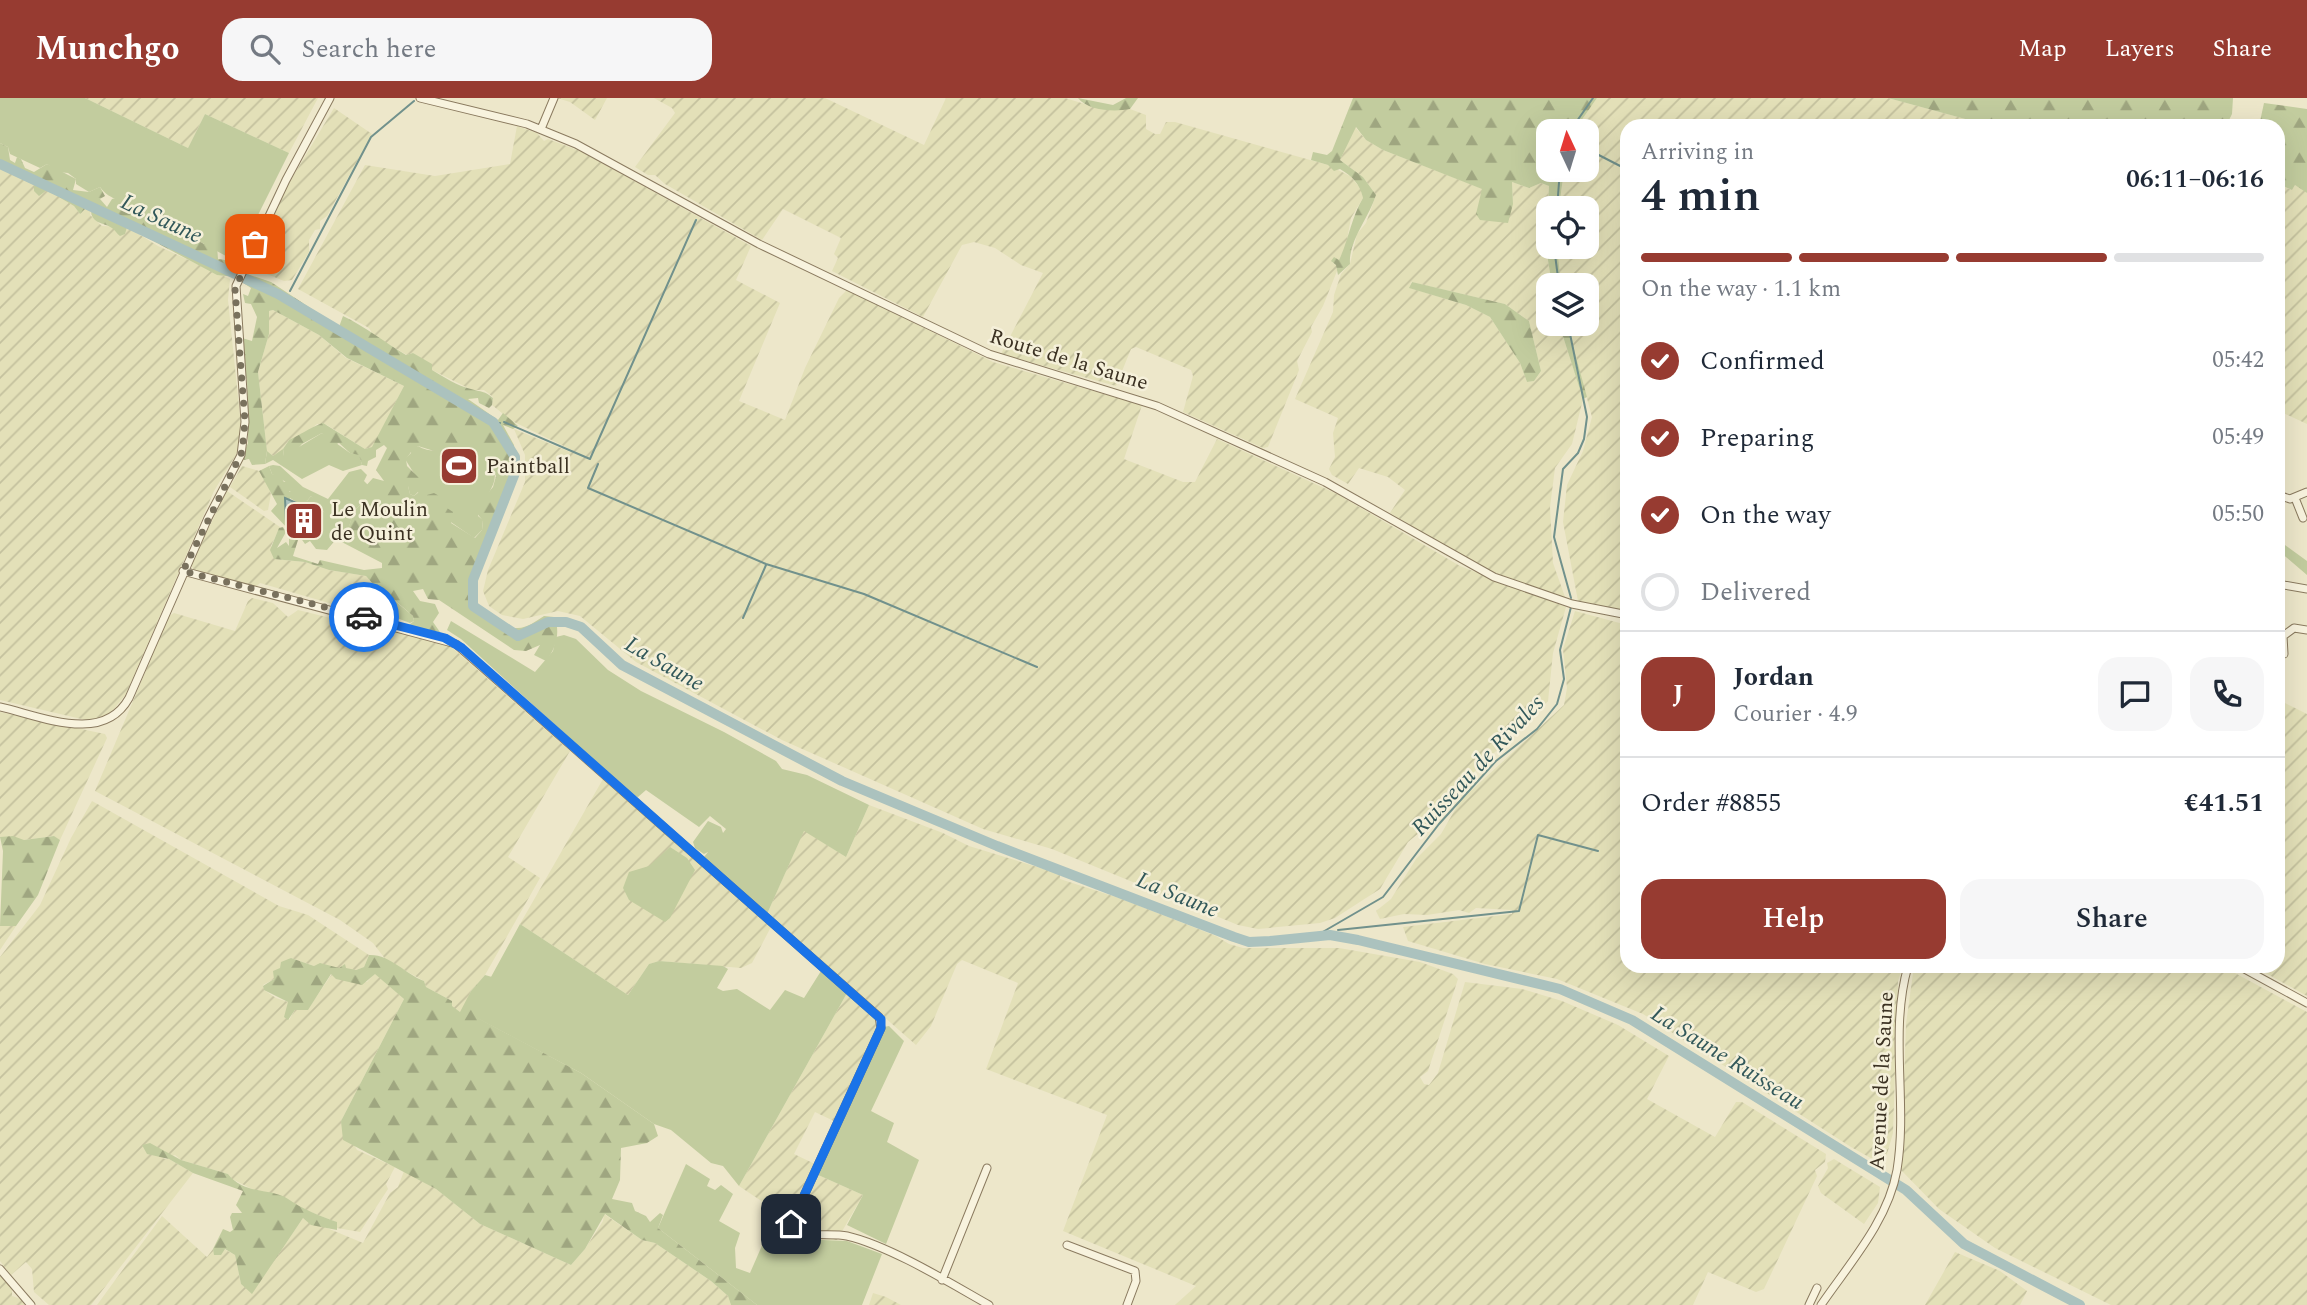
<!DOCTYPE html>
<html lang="en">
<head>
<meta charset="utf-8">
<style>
  :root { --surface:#fff; --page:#f6f6f7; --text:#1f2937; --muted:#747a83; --line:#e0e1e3; --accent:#973b31 }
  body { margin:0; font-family:Spectral,serif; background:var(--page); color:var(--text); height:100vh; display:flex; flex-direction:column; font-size:26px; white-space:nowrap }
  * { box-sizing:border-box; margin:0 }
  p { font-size:23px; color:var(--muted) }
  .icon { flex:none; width:38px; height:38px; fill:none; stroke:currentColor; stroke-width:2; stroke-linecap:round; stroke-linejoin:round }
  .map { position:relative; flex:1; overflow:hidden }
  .details { position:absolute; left:1620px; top:21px; width:665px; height:854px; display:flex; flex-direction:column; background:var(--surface); border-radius:21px; box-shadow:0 7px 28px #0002 }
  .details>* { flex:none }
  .needle { width:46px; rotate:356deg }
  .controls { position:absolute; left:1536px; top:21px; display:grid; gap:14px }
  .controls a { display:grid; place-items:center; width:63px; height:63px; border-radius:14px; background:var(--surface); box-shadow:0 7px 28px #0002; font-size:35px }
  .pin { position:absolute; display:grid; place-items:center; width:60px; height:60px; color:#fff; margin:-30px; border-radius:14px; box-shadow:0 4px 10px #0006 }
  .courier { position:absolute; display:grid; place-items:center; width:70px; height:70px; margin:-35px; border:5px solid #1a73e8; border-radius:50%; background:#fff; color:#222; box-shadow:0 2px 9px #0007 }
  .headline em { font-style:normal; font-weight:600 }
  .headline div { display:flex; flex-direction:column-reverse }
  .headline { display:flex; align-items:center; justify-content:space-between; height:119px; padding:0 21px }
  h1 { font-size:46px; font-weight:600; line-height:52px }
  .bar { display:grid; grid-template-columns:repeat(4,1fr); gap:10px 7px; align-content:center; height:84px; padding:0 21px }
  .bar i { height:9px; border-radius:5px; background:var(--line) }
  .bar .current { background:var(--accent) }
  .bar p { grid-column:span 4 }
  .line { display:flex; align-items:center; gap:18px; padding:0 21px; border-top:2px solid var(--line) }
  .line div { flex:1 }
  .round { display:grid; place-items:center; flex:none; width:74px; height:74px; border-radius:21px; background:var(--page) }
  ol { padding:0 21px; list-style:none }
  li { display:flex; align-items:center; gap:21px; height:77px }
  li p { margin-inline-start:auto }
  li .icon { padding:7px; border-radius:50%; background:var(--accent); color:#fff; stroke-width:4 }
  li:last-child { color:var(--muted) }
  li i { width:38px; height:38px; border:4px solid var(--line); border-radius:50% }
  .cta { display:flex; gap:14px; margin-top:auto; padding:14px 21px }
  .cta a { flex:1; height:80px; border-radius:21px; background:var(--accent); color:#fff; font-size:28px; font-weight:600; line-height:80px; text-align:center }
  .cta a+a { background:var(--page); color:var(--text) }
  header { display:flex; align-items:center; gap:42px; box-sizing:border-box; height:98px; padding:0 35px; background:var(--accent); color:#fff }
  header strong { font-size:33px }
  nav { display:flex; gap:38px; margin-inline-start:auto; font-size:24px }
  .search { width:490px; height:63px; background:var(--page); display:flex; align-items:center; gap:18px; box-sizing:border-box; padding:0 24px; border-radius:21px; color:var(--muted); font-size:26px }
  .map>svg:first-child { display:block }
</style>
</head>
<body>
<header>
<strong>Munchgo</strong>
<div class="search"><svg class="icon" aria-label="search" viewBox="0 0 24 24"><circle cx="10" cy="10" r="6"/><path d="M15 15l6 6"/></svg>Search here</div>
<nav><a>Map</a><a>Layers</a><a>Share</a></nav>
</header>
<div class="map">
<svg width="2307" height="1207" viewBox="0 0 2307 1207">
  <defs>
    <pattern id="farmland-furrows" width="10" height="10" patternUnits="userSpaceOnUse" patternTransform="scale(1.75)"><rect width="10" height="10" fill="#e3e0b8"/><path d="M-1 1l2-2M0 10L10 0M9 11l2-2" fill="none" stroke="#c4c19e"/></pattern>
    <pattern id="forest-firs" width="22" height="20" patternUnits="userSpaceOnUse" patternTransform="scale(1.75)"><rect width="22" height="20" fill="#c2cc9e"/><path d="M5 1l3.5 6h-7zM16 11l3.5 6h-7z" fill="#9fa680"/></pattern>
  </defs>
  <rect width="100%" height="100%" fill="#ede7ca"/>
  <path fill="url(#farmland-furrows)" fill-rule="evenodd" d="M85,0H318L289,55L205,16L188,50Z
    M557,0H607L595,22L570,4Z
    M654,0H825L924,47L946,0H1065L1098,10L1130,11L1146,17V31L1155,36H1160L1166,24H1175L1328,67L1350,78L1361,91L1363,100L1351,120L1346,147L1339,162L1332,164L1337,168V173L1323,208L1311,229L1312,234L1297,263L1299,272L1268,349L1263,350L1183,314L1193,278L1191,272L1136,249L1131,251L1116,288L1001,256L1043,175L1021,167L995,150L974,144L962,147L923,219L832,173L838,160L834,156L841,140L783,111L762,142L665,86L655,77H648L635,69L675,15L672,10Z
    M1597,0H1888L1991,28H1628L1627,514L1578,503L1563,424L1567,387L1583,353L1592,319L1567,226H1587V187H1561L1557,163V149H1587V110H1559L1564,72H1587V33H1574Z
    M334,10L372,36L327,118L320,123V131L315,132L309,142V154L292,182L284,183L250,169L286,90Z
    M517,28L537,35L544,43L548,41L580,53L751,148L736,182L780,205L739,303L785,322L805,270L839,200L847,192L993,264L1142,307L1124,361L1183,384H1195L1217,341L1337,396L1460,468L1566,509L1553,555L1548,603L1442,705V712L1430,726L1408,744L1380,791L1335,820L1320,825L1258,831L1238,827L1052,751L983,731L782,642L636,564L580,518L558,513L523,521L502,517L489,508L483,493L488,472L525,384V357L514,331L570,354L572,352L512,323L492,307L493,299L484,292H472L432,272L413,255L407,257L374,238L369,230L298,191L365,67L435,78L510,66Z
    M1355,29L1366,42L1383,52L1483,91L1480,103L1513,106L1512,84L1529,90L1541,85L1549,88L1546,150L1552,187H1549V226H1559L1583,301L1572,346L1555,370L1550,409L1553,465L1565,499L1530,490L1482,470L1390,415L1405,392L1388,379L1359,370L1348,386L1332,377L1329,371L1335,359L1333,335L1338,320L1295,301L1333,214L1334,197L1341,176L1350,166L1357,136L1366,125L1376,97L1363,79L1340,62ZM1411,184L1505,206L1529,223L1541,273L1534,283L1527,284L1520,265L1490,219L1466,207L1410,190Z
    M0,70L47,91L74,108L80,116L86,110L91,113L90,117L102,128L127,129L158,148L230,181L228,202L241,328L237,355L214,393L126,596L109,617L90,623L0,602Z
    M2278,86L2292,92L2295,87L2299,88L2307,95V326L2279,313Z
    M273,212L319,237L346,260L404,288L373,349L365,351L327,327L317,326L301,339L289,342L280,355L273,358L267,353L258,274L269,236V213Z
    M242,368L259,373L265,380L271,396L268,412L264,413L230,389Z
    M227,393L280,429L271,448L274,461L305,464L329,472L366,478L373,486L360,514L260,485L256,489L194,473L191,466Z
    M252,500L273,505L288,519L298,512L351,525L357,522L449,547L570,653L508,759L540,780L485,877L471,893L461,915L451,908L452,903L426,889L424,883L386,862L373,845L340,822L95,693L169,518L174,515L235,533L248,503Z
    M1575,513L1627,527L1628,868H1903L1898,883L1893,1035L1885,1063H1876L1851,1049L1643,916L1557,881L1485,866L1408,843L1403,829L1512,816V812L1476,810L1469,815L1459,812L1427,817L1404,816L1380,821L1376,813L1391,801L1416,761L1441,736L1460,703L1564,607L1567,590L1563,551Z
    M2279,602L2307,616V898L2253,868H2278Z
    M0,614L105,636L107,640L60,742L53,738L24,742L0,739Z
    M603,681L772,827L752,865L741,870L659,863L649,866L628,897L520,826Z
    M92,703L279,808L308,817L369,857L364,869L356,872L314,868L291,860L274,881L263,887L264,892L276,900L288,904L289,922L295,912L308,911L332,876L367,884L375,875L404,901L341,1023L357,1052L395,1069L386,1086L388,1091L360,1134L337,1130L336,1124L293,1107L287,1101L262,1096L232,1081L228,1076L181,1062L175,1057L162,1061H169L193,1075L91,1207H49L34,1194L32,1171L26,1164L11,1177L0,1163V859L40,807L71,740Z
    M869,707L943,735L969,748L1060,776V781L1122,801L1216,838L1229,846L1243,850H1339L1420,864L1453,876L1458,881L1428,973L1420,979L1424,986L1429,987L1438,975L1465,884L1522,891L1562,903L1618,927L1669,958L1647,1001L1715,1039L1736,1004H1742L1826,1056L1825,1064L1815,1072L1817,1078L1764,1191L1756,1194L1708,1174L1693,1207H1175L1196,1188L1063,1133L1107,1017L986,971L1018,885L962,862L957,866L931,928L916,947L767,816L804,732L846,759Z
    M0,827L16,828L0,852Z
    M1914,868H2222L2307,914V1207H2111L1995,1150L1939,1111L1901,1072L1906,926Z
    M847,895L884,929L838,1025L815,1014L794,1056L819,1068L816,1076L863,1097L837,1142L798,1141L786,1137L788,1121L739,1088Z
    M1834,1061L1880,1089L1878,1105L1864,1126L1821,1095L1818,1088L1828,1070L1827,1065Z
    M404,1073L436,1091L480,1126L571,1167L585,1151L603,1123L604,1116L642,1142L655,1145L711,1183L728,1198L731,1207H97L162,1118L207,1159L213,1151L215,1157L224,1151L235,1157L241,1186L252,1195L303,1120L363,1145L390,1095L398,1089Z
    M1955,1154L2000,1173L2027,1193L2020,1207H1925Z
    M0,1177L12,1191V1198L21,1201L25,1207H0Z
    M873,1195L886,1199L901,1207H869Z"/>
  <path fill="#c2cc9e" d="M0,0H85L188,50L205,16L289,55L235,163L164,124L160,111L156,117L137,115C127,101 110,104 100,89L89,94L76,86V81L68,75L58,74L47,66L40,70L10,56L8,49L0,45Z
    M322,335L350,355L359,356L362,367L343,373L329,367L302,381L273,362L265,366L267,353L273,358L283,351L284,358Z
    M418,348C429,355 444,352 456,356C467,360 481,364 493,370C501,387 481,400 478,418L483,422L482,432L474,440L429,409L425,411L418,394L414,398L410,396L408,388L414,386L415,377L405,361Z
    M273,367L280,368L303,389L328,401L349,374L361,371L367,377L364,383L368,387L366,401L354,413L348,432L327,418L311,398L307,403L289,393L293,388L272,376L269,368Z
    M2278,442L2307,463V477L2279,453Z
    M381,491L413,518L414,523L410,525L370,510L382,496Z
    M451,523L535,574L553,553L556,539L564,537L576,541L608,572L641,593L724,634L776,663L782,671L807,677L869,707L846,759L804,733L767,816L704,759L708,754L704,756L695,750L693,744L708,723L721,729L723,735L726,731L710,718L699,729L646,692L638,699L633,698L461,541L447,532Z
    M670,749L687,760L695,772L670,820L665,824L629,802L623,790L629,774L649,768Z
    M520,826L628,897L649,866L659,863L723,868L728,871L717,890L723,893L737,891L770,912L785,892L804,900L821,873L847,895L739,1088L723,1068L711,1065L671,1032L654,1026L581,975L475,919L491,879Z
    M889,928L904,943L871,1013L894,1025L887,1044L919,1062L886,1146L847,1127L863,1097L816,1076L884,929Z
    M686,1066L710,1081L707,1088L715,1092L721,1087L733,1096L719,1123L740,1135L735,1150L736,1170L750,1175L764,1143L770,1144L786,1137L798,1141L847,1143L882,1156L862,1207H757L658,1130Z"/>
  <path fill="url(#forest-firs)" fill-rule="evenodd" d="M1078,0L1113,7L1126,0H1138L1130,11C1115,14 1088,13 1078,0Z
    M1353,0H1597L1574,33H1549V72H1564L1559,110H1549V149H1557L1561,187H1552L1546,150L1549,88L1541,85L1529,90L1512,84L1513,106L1508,125L1480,122L1476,116L1482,91L1383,52L1366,42L1356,29L1340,62L1363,79L1376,97C1369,120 1348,143 1350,166L1338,177L1336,167L1331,163L1334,159L1339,162C1349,141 1351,120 1363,100C1360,86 1352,78 1340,71L1334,73L1328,67L1311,62L1313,54L1327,57L1332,53Z
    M1888,0H2233L2232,16L2226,28H1991Z
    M2264,5L2307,11V95L2295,87L2292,92L2279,86L2278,28H2259Z
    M0,45L8,49L10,62L15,65L17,59L21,61L25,70L34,74L47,66L76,81L73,92L89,94L100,89L105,98L100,101L107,109L112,101L121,99L138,115L156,117L161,111L164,113V124L204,146L210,143L217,148L218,161C231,162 234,167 236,179L217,177L127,129L125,136L120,138C117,136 115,132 112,130C103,124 92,126 91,113L86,110L80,116L74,108L47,92L39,98L34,93V87L0,70Z
    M247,176L271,184L339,229L343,218C366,229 384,244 406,257L413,255L432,266V272C444,279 457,288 471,291C481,294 485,293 493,300L492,307L489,310L479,305L478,300L468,301L498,322L503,315L518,328L513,331L503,327L514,347L517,380L475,487L474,503C482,513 504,531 518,530C527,530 536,523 544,518L554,519C561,534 556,550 546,563L534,557L540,547L526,553L514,552L439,502L428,501L423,491L413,493L420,503L435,506L439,515L433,524L442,537L409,527L414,523L413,518L382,491L371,509L383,515L380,523L359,517L373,486L366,478L329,472L305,464L274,461L270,452L279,430L283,429L286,434L277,450L286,444L289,448V439L293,438L298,442L293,458L318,466L320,462L364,472L382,470V465L336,441L327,452L316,451L310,443L305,446L300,439L308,429H313V419L307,414L304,417L301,407L290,400L291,425L302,421L297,430L293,427L289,432L271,413L277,406L259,373L269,368L272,376L280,378L284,384L291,381L294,388L289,394H301L307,403L311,398L321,406L320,411L348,431L354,413L366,401L363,391L373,380L384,383L376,372L387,350L384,347L376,352V359L368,363L367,368L362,367L359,357L350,355L339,345L332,348L322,335L302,346L290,360L284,358L283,351L289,342C296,339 317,326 323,325L365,351L372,349L404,288L347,260L319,237L273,212L269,213V236L258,274L267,353L265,366L252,367L249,361L244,362L242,359L248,345L247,281L243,275L242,240L252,243L257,219L251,206L245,205L243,196L248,198L251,190L242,184ZM418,348L434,353L443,364L452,365L451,357L455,356L457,361L473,368L477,364L481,373L492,370L496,378L493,389L487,396L483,393L481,402H473V409L479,410L476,414L483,423L482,432L475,440L451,425L453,414L441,406V399L434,395L427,397L429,409L425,411V401L419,394L414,398L410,396L408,388H421L423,384L407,368L406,361L411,354L414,368H421L416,352Z
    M1412,184L1505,206L1529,223L1541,273L1534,283L1527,284L1520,265L1490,219L1466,207L1409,190Z
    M1559,226H1567L1587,299L1583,301Z
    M13,738L24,742L54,738L60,742L38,797L16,828H0L3,753L0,739Z
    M369,857C390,856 405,876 424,883L426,889L452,903V908L460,914L471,893L485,877L492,879L476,919L581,975L654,1026L658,1038L647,1045L621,1050L620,1082L612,1101L632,1105L635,1113L646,1118L650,1124L660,1115L663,1117L658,1130L757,1207H731L728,1198L711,1183L655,1145L642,1142L605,1116L585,1151L571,1167L480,1126L436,1091L343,1042L341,1023L404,901L375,876L362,887L336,881L331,876L308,912H295L288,922L284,919L288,904L264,892L263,888L274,881L273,873L280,870L281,864L291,860L314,868L320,865L339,870L345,866L346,870L356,872L364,869Z
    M150,1045L181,1062L228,1076C244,1097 272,1090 288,1101C302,1111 320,1118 337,1124V1132L311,1127L303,1120L252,1196L241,1186L235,1157L225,1151L221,1157H214L213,1151L223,1131L230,1134L233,1132L230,1119L232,1115H242L236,1107L243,1093L193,1075L169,1061L147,1056L142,1047Z"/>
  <path fill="#abc2be" stroke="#71918c" stroke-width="2" d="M285,400L301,407L304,417L291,425L286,424Z"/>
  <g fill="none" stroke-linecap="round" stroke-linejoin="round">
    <path stroke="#71918c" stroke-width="2" d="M1570,33L1593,0
      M1587,51L1628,72
      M1557,110L1560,72
      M1554,149L1559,187
      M290,193L371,39L414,3
      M286,201L288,199
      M1568,226L1587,319L1584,341L1578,355L1563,371L1554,439L1571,500
      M504,324L590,361
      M495,326L500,325
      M590,361L696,122
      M598,366L588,390L766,466L864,496L1037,569
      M743,520L766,467
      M1624,696L1628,697
      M1338,832L1519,813L1538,737L1598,753
      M1330,837L1333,835
      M1314,839L1383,799L1439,726L1496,663L1537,631L1557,606L1564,581L1560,552L1571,509"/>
    <path stroke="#abc2be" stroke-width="10" d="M0,66L278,196L493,324L515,359V375L473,482V508L518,538L548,524H566L581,529L622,567L842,683L997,748L1234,839L1249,844L1270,843L1330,837L1358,842L1560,891L1632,922L1906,1092L1964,1146L2080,1207"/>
    <g stroke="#8a7a5f" stroke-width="9">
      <path id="minor" d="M420,0L527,26L576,46L759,146L989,256L1157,308L1325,384L1494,479L1572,506L1628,517
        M541,31L554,0
        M2278,397L2290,401L2307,394
        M2295,400L2303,420
        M183,473L456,546L879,919L881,930L791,1126C801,1142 830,1134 847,1138C890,1148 950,1185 989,1207
        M2278,486L2307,491
        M2284,556L2283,538L2294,530L2307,532
        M0,609C41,618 103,647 129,600L208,420L241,357L245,324L236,188L286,82L330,0
        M2239,868L2307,905
        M1067,1147L1135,1173L1136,1183L1127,1207
        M0,1171L31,1207
        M942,1182L987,1070
        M1809,1207L1817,1190
        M1821,1207C1849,1166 1888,1123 1897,1072C1908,1005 1889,934 1908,868"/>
    </g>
    <use href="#minor" stroke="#f8f3de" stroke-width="7"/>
  </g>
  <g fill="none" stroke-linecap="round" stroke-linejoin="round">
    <path stroke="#79715d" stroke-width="7" stroke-dasharray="0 12.6" d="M255,146L235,191L245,324L242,354L183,473L364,519"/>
    <path stroke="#1a73e8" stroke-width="9" d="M364,519L445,540L462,550L881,921V930L791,1126"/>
  </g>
  <defs>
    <g id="stadium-square" transform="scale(2.0125)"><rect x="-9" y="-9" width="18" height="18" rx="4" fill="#973b31" stroke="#f5f0da"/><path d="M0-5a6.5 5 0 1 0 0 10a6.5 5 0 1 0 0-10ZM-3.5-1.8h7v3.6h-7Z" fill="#fff"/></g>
    <g id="building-square" transform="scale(2.0125)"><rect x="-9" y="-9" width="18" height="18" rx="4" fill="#973b31" stroke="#f5f0da"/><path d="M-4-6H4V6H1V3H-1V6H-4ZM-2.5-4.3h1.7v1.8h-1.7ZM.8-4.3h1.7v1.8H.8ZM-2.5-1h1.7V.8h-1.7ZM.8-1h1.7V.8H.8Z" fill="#fff"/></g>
  </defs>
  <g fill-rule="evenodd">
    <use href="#stadium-square" x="459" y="368"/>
    <use href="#building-square" x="304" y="423"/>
  </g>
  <g text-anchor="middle" stroke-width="5" stroke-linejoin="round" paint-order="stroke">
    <g font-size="21" fill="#3b3122" stroke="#f5f0da">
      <text transform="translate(1069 261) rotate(17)" y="7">Route de la Saune</text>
      <text transform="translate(1881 983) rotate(-87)" y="7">Avenue de la Saune</text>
    </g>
    <g font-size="21" fill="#3b3122" stroke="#f5f0da" text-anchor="start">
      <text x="486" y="375">Paintball</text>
      <text x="331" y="418">Le Moulin<tspan x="331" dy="24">de Quint</tspan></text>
    </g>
    <g font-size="23" font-style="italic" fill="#32585a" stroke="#f5f0da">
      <text transform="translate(162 120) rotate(25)" y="8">La Saune</text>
      <text transform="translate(665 565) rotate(30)" y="8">La Saune</text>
      <text transform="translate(1477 667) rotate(-47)" y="8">Ruisseau de Rivales</text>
      <text transform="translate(1178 796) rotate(22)" y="8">La Saune</text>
      <text transform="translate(1728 959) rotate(32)" y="8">La Saune Ruisseau</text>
    </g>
  </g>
</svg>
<div class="controls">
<a><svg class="needle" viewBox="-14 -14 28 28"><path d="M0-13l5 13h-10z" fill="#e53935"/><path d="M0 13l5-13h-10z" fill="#747a83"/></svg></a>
<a><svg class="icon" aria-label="locate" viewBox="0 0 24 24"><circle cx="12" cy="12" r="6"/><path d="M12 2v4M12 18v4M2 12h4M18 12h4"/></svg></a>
<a><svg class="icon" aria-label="layers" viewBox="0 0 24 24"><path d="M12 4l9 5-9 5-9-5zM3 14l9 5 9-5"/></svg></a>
</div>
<div class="pin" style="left:255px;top:146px;background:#ea580c"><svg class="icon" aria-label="bag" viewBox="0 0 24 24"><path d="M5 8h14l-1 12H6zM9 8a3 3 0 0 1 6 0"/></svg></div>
<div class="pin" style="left:791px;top:1126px;background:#1f2937"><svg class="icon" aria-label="home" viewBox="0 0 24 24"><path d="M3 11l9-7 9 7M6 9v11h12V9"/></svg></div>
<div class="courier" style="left:364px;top:519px"><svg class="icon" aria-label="car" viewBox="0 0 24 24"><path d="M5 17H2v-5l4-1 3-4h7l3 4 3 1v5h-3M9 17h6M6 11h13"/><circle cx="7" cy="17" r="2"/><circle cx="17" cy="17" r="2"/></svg></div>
<section class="details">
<div class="headline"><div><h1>4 min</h1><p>Arriving in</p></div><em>06:11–06:16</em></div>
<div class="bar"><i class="current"></i><i class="current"></i><i class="current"></i><i></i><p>On the way · 1.1 km</p></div>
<ol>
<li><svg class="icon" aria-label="check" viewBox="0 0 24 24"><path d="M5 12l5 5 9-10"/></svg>Confirmed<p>05:42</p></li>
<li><svg class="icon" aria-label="check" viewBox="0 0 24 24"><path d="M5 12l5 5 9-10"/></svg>Preparing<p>05:49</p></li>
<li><svg class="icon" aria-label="check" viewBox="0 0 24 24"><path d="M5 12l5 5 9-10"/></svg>On the way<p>05:50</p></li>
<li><i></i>Delivered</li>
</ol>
<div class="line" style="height:126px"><b class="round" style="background:var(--accent);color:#fff">J</b><div><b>Jordan</b><p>Courier · 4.9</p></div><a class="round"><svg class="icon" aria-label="chat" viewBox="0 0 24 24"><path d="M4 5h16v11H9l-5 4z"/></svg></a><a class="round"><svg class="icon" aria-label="phone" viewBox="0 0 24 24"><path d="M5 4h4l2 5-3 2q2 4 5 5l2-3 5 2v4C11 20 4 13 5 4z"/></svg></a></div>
<div class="line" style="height:91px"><div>Order #8855</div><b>€41.51</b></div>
<div class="cta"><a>Help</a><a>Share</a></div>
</section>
</div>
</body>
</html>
